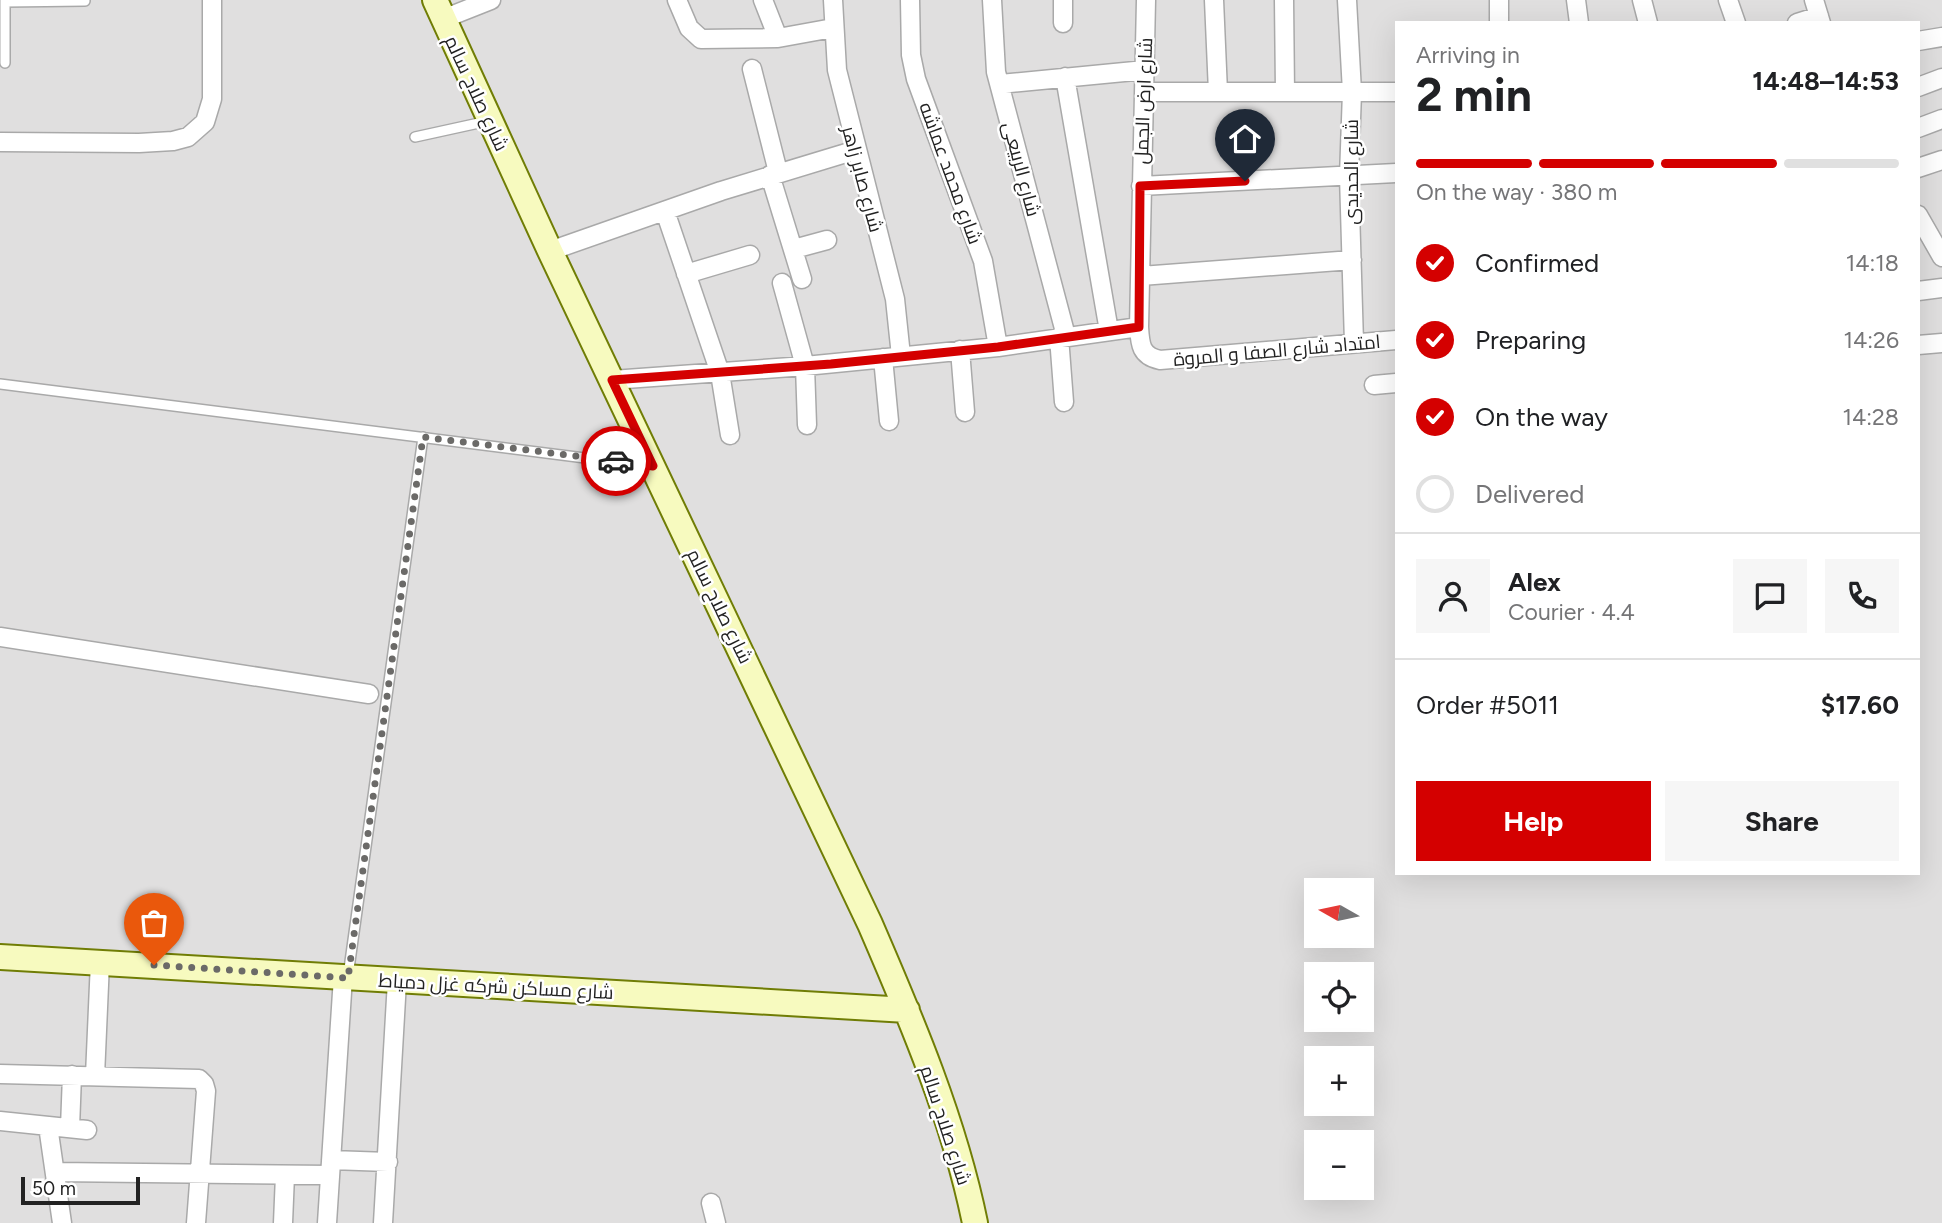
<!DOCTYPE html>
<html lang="en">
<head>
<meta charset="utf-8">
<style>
  :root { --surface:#fff; --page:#f6f6f6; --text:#202124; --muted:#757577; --line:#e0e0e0; --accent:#d40000 }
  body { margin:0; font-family:Figtree,Cairo,sans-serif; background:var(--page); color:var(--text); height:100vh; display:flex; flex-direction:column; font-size:26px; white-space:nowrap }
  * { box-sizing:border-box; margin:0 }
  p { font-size:23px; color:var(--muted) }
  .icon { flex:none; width:38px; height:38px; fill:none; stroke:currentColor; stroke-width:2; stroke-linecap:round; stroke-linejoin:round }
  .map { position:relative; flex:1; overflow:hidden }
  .sheet { position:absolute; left:1395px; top:21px; width:525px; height:854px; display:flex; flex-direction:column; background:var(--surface); border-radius:0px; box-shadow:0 7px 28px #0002 }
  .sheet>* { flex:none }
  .needle { width:46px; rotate:279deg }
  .fabs { position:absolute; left:1304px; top:878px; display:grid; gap:14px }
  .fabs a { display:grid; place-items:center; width:70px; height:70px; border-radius:0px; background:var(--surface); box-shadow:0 7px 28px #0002; font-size:35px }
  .scale { position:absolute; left:21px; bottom:18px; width:119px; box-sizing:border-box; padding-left:7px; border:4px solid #222; border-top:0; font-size:19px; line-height:24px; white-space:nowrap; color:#222; -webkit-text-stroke:5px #fff; paint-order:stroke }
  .pin { position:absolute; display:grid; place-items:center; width:60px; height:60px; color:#fff; margin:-72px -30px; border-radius:50% 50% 50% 0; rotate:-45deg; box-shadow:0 0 7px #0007 }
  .pin .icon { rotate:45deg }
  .courier { position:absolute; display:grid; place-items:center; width:70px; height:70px; margin:-35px; border:5px solid #d40000; border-radius:50%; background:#fff; color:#222; box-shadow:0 2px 9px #0007 }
  .headline em { font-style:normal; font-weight:700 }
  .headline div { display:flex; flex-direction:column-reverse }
  .headline { display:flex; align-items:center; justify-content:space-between; height:119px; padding:0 21px }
  h1 { font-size:46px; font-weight:700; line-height:52px }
  .bar { display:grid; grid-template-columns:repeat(4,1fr); gap:10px 7px; align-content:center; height:84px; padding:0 21px }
  .bar i { height:9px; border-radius:5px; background:var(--line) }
  .bar .selected { background:var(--accent) }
  .bar p { grid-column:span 4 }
  .line { display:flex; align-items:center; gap:18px; padding:0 21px; border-top:2px solid var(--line) }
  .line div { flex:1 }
  .round { display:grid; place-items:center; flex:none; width:74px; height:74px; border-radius:0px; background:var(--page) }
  ol { padding:0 21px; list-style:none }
  li { display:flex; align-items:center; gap:21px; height:77px }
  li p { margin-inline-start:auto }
  li .icon { padding:7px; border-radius:50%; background:var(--accent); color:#fff; stroke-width:4 }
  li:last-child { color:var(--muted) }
  li i { width:38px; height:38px; border:4px solid var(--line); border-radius:50% }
  .primary-button { display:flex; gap:14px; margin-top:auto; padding:14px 21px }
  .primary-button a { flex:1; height:80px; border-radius:0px; background:var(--accent); color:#fff; font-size:28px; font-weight:700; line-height:80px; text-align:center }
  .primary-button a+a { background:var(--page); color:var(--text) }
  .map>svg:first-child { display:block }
</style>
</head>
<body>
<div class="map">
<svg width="1942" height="1223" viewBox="0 0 1942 1223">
  <rect width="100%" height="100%" fill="#f2efe9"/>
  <path fill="#e0dfdf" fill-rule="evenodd" d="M0,0H1942V1223H0ZM1396,23H1918V873H1396ZM1316,891H1362V936H1316ZM1316,975H1362V1020H1316ZM1316,1059H1362V1104H1316ZM1316,1143H1362V1188H1316Z"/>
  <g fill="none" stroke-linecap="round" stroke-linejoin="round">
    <g stroke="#a9a9a9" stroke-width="12">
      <path id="lane" d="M5,2L85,1
        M5,63V0
        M415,137L488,121
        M0,384L648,466
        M348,976L423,437"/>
    </g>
    <g stroke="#a9a9a9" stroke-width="21">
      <path id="street" d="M677,0L689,28L701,39L778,38L833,28
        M763,0L778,38
        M833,0L837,70L895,299L901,356
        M910,0L911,55L916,79L983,261L998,347
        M992,0L996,72L1066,336
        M1063,0V23
        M1146,0L1139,327C1140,345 1141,356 1160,360L1396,340
        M1214,0L1218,92
        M1284,0L1285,92
        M1347,0L1352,92L1349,176L1354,343
        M1499,0V23
        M1576,0L1579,23
        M1642,0L1648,23
        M1728,0L1736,23
        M1814,0L1821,23
        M443,19L491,0
        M1797,23L1819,16
        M1918,41L1942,37
        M752,69L778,172
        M1065,77L1109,331
        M1000,84L1145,70
        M1918,87L1942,78
        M1145,92H1396
        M1918,128L1942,119
        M0,142L139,143L173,141L188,137L205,122L212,99V0
        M1918,168L1942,160
        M770,175L802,279
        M1141,186L1396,173
        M665,211L720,373L730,435
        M1918,215L1942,257
        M794,249L827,240
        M550,251L721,191L856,150
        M686,274L750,255
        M1141,276L1352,260
        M782,283L805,366L807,425
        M1918,291L1942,288
        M1059,337L1064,402
        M1918,345L1942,343
        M960,350L965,412
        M883,358L889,421
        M612,380L805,366L998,347L1139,327
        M1374,385L1396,383
        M0,637L369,694
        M0,1074L199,1079L204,1084L206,1091L196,1223
        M95,1076L100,962
        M0,1121L87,1130
        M48,1126L62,1223
        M70,1128L72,1075
        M331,1160L388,1162
        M55,1172L330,1175
        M711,1203L716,1223
        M283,1223L285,1175
        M327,1223L343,977
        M383,1223L397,981"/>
    </g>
    <g stroke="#707d05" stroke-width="28">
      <path id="secondary" d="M435,0L550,251L870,924C912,1021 954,1120 975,1223
        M0,957L907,1010"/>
    </g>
    <use href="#lane" stroke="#fff" stroke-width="9"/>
    <use href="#street" stroke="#fff" stroke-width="18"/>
    <use href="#secondary" stroke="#f7fabf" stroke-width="24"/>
  </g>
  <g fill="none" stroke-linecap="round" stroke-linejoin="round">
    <path stroke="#6b6a68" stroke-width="7" stroke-dasharray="0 12.6" d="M154,965L348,978L423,437L616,461"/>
    <path stroke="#d40000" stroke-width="9" d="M616,461L653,466L612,380L831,364L998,347L1139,327L1140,186L1245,181"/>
  </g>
  <g text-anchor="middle" stroke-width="5" stroke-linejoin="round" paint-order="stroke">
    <g font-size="19" fill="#222" stroke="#fff">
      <text transform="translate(477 93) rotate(65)" y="7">شارع صلاح سالم</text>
      <text transform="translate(1143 101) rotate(-88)" y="7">شارع ارض الجمل</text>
      <text transform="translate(1022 169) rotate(75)" y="7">شارع الربيعى</text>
      <text transform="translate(1351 172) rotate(-90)" y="7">شارع الحديدى</text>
      <text transform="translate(951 173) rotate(70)" y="7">شارع محمد عماشه</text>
      <text transform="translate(863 179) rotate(75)" y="7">شارع صابر زاهر</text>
      <text transform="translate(1277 350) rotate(-5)" y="7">امتداد شارع الصفا و المروة</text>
      <text transform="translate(720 606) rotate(64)" y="7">شارع صلاح سالم</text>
      <text transform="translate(496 986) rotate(3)" y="7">شارع مساكن شركه غزل دمياط</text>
      <text transform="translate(946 1125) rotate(72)" y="7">شارع صلاح سالم</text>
    </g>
  </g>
</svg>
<div class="fabs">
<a><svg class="needle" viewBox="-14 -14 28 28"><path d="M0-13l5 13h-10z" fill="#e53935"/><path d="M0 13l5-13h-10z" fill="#757577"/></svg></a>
<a><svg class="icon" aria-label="locate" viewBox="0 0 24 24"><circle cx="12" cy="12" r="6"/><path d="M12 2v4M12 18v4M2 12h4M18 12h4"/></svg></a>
<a>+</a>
<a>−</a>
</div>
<div class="scale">50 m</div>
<div class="pin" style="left:154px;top:965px;background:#ea580c"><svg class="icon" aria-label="bag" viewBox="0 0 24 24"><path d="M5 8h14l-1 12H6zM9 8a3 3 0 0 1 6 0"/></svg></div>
<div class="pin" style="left:1245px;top:181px;background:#1f2937"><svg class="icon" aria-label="home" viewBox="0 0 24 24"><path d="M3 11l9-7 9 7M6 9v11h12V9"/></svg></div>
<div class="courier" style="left:616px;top:461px"><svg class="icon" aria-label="car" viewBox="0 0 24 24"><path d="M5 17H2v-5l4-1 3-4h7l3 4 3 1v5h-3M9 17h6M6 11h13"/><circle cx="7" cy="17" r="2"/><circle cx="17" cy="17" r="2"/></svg></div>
<section class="sheet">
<div class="headline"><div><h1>2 min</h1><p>Arriving in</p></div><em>14:48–14:53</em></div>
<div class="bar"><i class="selected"></i><i class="selected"></i><i class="selected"></i><i></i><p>On the way · 380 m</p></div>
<ol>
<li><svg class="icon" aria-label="check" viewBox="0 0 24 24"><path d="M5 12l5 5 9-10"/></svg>Confirmed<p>14:18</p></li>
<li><svg class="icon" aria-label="check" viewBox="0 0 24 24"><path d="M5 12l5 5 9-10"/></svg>Preparing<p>14:26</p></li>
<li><svg class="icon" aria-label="check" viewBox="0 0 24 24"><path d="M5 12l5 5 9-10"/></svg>On the way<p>14:28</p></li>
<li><i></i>Delivered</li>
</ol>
<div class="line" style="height:126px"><a class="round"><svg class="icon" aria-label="person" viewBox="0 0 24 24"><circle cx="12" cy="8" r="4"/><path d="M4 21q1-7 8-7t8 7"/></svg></a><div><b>Alex</b><p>Courier · 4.4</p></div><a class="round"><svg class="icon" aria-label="chat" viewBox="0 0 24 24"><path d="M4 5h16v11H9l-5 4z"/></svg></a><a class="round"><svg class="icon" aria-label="phone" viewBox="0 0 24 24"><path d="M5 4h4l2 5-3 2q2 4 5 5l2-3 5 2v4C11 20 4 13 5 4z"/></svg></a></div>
<div class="line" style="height:91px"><div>Order #5011</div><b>$17.60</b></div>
<div class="primary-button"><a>Help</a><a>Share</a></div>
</section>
</div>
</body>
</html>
